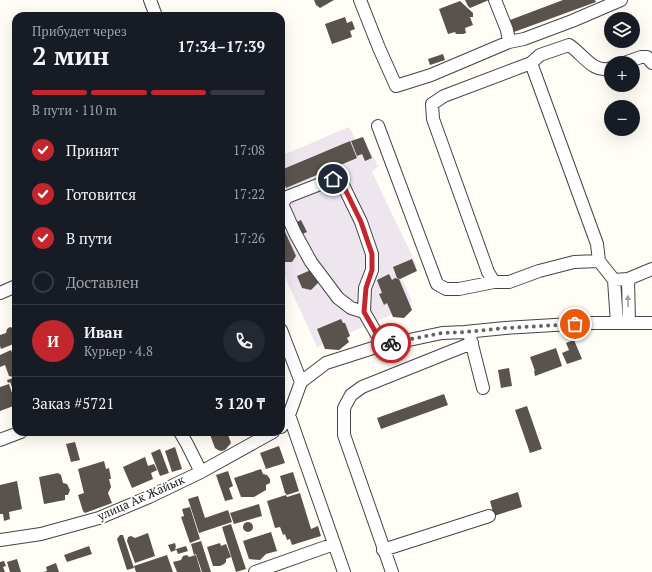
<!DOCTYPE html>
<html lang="ru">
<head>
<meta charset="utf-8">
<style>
  :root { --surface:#171b24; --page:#242831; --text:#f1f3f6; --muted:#9ea1a6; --line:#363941; --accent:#c4262e }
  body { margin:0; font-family:"PT Serif",serif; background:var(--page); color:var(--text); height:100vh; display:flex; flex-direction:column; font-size:15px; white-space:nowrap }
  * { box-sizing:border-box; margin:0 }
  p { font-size:13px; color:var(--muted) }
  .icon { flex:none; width:22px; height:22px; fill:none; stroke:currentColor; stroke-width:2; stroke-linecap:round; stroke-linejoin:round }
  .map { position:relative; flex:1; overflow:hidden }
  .panel { position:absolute; left:12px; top:12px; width:273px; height:424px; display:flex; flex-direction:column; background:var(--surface); border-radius:12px; box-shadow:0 4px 16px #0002 }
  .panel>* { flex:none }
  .fabs { position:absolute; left:604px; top:12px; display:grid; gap:8px }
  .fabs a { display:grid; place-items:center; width:36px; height:36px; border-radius:50%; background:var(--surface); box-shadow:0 4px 16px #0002; font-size:20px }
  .pin { position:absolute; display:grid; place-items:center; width:34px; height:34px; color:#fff; margin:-17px; border:2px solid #fff; border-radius:50%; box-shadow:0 1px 4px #0007 }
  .courier { position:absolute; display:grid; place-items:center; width:40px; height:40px; margin:-20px; border:3px solid #c4262e; border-radius:50%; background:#fff; color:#222; box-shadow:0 1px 5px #0007 }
  .headline em { font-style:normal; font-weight:800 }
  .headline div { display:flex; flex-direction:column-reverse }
  .headline { display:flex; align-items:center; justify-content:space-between; height:68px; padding:0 20px }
  h1 { font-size:26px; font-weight:800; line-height:30px }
  .bar { display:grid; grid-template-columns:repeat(4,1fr); gap:6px 4px; align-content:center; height:48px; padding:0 20px }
  .bar i { height:5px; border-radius:3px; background:var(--line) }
  .bar .current { background:var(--accent) }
  .bar p { grid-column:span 4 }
  .line { display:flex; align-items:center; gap:10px; padding:0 20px; border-top:1px solid var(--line) }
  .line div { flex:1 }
  .round { display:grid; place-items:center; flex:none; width:42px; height:42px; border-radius:21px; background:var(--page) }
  ol { padding:0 20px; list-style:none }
  li { display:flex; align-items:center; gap:12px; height:44px }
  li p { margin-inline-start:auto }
  li .icon { padding:4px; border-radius:50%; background:var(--accent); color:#fff; stroke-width:4 }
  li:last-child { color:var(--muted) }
  li i { width:22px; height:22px; border:2px solid var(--line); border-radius:50% }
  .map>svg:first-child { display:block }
</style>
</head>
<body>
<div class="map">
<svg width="652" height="572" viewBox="0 0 652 572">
  <rect width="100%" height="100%" fill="#fffdf5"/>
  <path fill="#eee6ef" d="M349,127L363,153L370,151L378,166L372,172L417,266L400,275L411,299V306L317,347L281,268V156Z"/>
  <path fill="#5a524d" d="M314,0H334L320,8L316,5Z
    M465,0H489L470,8L468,6Z
    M563,0H595L596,2L514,32L510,20Z
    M460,1L473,13V17H470L473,25L465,28L466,33L463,34H456L455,32L448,34L439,9Z
    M345,17L347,23L352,21L355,29L350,31L352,37L332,44L325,24Z
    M443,54L445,60L430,65L428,59Z
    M363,137L372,158L365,161L362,154L357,156L351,141Z
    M350,141L357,158L286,188L281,176V170Z
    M301,220L307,232L300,235L294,223Z
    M281,223L296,256L292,262H285L281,254Z
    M412,259L417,271L400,279L397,278L393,267Z
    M313,269L319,282L311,290L302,288L297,276Z
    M389,274L392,280L395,278L399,279L412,310L404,318L393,317L387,303L384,305L379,294L382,293L377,280Z
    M341,319L343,323H345L350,336L347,338L349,342L339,350L325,349L317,329Z
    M10,327L13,328L16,327V343L1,349L0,346V335L6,333L7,329Z
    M574,340L582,359L567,364L562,353L569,350L566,343Z
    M556,348L562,366L535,376L534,371H535L530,357Z
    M11,350L16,362V376L13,377L9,376L5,365L0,367V355Z
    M509,368L512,386L501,388L498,370Z
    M16,377V398L10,382L8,383L7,380Z
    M9,384L16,405L0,411V387Z
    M444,394L448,405L381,429L377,418Z
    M527,406L542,449L530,453L515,410Z
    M209,432H227L231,443L225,450L221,451L218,450L215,448Z
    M75,442L80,460L71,462L66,444Z
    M279,446L285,463L266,469L260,453Z
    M175,447L182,469L172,472L165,451Z
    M160,449L169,473L160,476L151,453Z
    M145,457L148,466L154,464L157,470L151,473L153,479L132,488L123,467Z
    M104,461L106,469L109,468L111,479H109L111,487L108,493L112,503L85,513L83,511L78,495L84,493L78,469Z
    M261,469L263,474L267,475L270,479V483L266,485V490L254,497H241L234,478Z
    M228,471L233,486L229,488L233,499L225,501L216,475Z
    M293,472L299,491L287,495L285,493L280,476Z
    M58,473L61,475L63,483L67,484L70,490L68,495H65V500L44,504L39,477Z
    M17,481L22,509L9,512L10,519L4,521L3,514H0V485Z
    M518,492L522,507L494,516L490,501Z
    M300,493L311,529L318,526L321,536L292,545L290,539L287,540L285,534L283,535L280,527L275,528L267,501L286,495L287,497Z
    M198,496L205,518L228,510L232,522L199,533L188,499Z
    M259,504L262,516L234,524L230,513Z
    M190,507L200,539L190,543L181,517L184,516L182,509Z
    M243 527a5 5 0 1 1 10 0a5 5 0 1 1-10 0Z
    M231,524L246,569L236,572L222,527Z
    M271,532L277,551L266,554L260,560L249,559L243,541Z
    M148,533L155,556L135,563L127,541L128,537L131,536L135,538Z
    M120,535H123L134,568L127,570L117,539Z
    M201,541L211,572H202L196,554L194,555L191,544Z
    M175,543L176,547L175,548L176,550L171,552L168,545Z
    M220,543L221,546L226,544L231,557L226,559V562L224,564L220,566H213L207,547Z
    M89,546L92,554L67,562L64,555Z
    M186,546L188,551L178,554L176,549Z
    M167,555L173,572H136L134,566Z
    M187,555L189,557L196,555L201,572H177L173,562L181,560L183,556Z
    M17,559L21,572H10L7,562Z
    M4,561L6,566L3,567L5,572H0V562Z
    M56,563L59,572H43L47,571L46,567Z"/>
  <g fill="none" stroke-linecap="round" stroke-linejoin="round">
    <g stroke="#444" stroke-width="14">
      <path id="minor" d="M150,0L156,16
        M360,0L379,48L396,86L431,75L509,42L524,39L572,21L621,0
        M495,0L507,30L509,42
        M531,63L444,96L432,104L433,119L488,272L494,282H509L539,271L574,262L599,261
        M624,63L641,57H647L652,63
        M611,68C594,75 582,53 569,45L540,55L531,63L597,244L599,261L614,280L628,279L652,269
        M378,126L437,284L446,289H459L494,282
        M628,279L629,323
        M614,280L617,323
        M0,293L16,286
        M364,312L351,308L338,298L311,262L295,233L282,204L287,197L333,179L344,187L361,222L372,254V270L365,288L364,312L383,345
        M281,330L301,382
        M470,337L483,388
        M301,382L326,363L376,347L442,333L465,332L505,328L588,323H652
        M289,415L344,572
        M281,427L289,415L301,382
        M180,432L187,444L201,472
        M0,440L21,432
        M0,540L41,534L99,518L149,497L201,472L273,432
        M383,550L489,516
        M255,572L334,544
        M392,572L344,435V408L351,395L362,387L472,343"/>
    </g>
    <use href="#minor" stroke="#fff" stroke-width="12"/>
  </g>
  <defs><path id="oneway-solid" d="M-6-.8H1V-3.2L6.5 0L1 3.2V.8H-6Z"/></defs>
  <use fill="#a0a0a0" href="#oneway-solid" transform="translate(628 301) rotate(-92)"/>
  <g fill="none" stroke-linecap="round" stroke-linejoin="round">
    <path stroke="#646461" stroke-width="4" stroke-dasharray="0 7.2" d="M391,343L442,333L465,332L506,328L575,324"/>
    <path stroke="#c4262e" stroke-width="5" d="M333,179L344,187L361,222L372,254V270L366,288L364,312L383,345L391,343"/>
  </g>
  <g text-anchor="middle" stroke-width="4" stroke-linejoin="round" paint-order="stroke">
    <g font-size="12" fill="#111" stroke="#fff">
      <text transform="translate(141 498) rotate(-24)" y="4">улица Ак Жайык</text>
    </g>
  </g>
</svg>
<div class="fabs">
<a><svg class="icon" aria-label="layers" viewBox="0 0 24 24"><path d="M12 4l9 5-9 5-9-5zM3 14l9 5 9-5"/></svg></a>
<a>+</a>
<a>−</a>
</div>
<div class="pin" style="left:575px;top:324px;background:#ea580c"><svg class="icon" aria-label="bag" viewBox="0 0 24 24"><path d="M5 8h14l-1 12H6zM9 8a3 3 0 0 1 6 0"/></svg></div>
<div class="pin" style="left:333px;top:179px;background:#1f2937"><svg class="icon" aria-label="home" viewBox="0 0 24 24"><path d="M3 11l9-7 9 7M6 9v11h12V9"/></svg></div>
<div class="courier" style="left:391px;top:343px"><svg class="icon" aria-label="bike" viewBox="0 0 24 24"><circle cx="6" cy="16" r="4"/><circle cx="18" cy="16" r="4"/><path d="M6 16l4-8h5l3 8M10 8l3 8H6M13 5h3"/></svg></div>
<section class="panel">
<div class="headline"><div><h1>2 мин</h1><p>Прибудет через</p></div><em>17:34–17:39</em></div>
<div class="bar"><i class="current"></i><i class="current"></i><i class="current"></i><i></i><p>В пути · 110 m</p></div>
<ol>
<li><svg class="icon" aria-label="check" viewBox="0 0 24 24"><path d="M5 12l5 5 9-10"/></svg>Принят<p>17:08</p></li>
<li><svg class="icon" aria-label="check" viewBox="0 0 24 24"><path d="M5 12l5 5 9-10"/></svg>Готовится<p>17:22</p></li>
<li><svg class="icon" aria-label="check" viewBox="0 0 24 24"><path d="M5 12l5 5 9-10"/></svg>В пути<p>17:26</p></li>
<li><i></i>Доставлен</li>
</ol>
<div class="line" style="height:72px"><b class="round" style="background:var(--accent);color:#fff">И</b><div><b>Иван</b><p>Курьер · 4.8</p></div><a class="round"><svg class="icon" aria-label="phone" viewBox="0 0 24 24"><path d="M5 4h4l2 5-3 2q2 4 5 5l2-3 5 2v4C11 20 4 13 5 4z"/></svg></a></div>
<div class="line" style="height:52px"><div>Заказ #5721</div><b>3 120 ₸</b></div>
</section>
</div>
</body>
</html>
